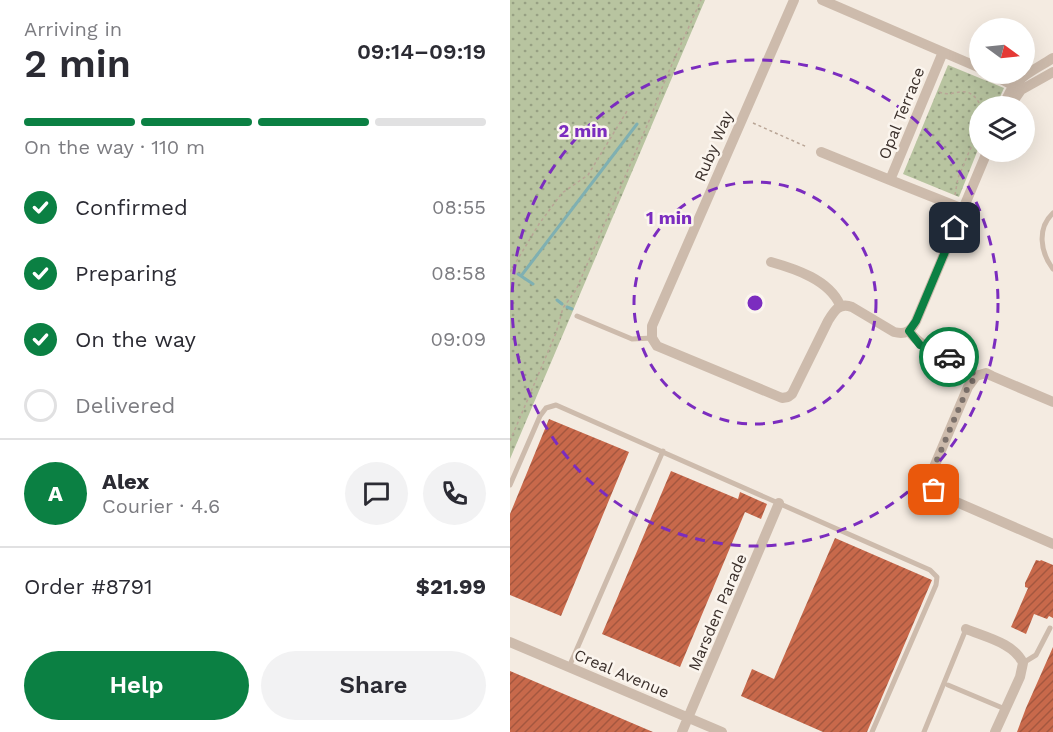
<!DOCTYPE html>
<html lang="en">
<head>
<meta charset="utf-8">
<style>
  :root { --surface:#fff; --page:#f2f2f3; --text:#2b2b33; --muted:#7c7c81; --line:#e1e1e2; --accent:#0b8043 }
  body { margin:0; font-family:"Work Sans",sans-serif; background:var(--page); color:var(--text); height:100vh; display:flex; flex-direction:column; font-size:22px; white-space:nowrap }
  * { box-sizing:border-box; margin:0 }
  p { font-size:20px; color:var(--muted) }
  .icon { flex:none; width:33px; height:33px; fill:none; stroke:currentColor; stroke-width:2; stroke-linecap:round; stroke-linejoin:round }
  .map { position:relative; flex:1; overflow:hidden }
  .sheet { display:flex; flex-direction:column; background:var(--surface); width:510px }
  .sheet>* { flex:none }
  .needle { width:39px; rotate:105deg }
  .fabs { position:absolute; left:459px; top:18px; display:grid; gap:12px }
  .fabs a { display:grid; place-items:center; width:66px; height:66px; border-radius:50%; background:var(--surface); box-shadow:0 6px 24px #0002; font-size:30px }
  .pin { position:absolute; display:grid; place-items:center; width:51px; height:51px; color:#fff; margin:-26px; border-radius:12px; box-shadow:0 3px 9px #0006 }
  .courier { position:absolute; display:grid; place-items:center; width:60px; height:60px; margin:-30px; border:4px solid #0b8043; border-radius:50%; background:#fff; color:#222; box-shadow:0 2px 8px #0007 }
  .head em { font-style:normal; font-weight:600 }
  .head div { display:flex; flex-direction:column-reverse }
  .head { display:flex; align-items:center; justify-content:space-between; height:102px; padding:0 24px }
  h1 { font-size:39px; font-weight:600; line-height:45px }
  .bar { display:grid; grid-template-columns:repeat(4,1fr); gap:9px 6px; align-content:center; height:72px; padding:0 24px }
  .bar i { height:8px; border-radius:4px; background:var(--line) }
  .bar .selected { background:var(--accent) }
  .bar p { grid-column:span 4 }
  .line { display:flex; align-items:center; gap:15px; padding:0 24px; border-top:2px solid var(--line) }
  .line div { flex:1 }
  .round { display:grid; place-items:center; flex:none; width:63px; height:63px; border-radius:32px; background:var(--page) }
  ol { padding:0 24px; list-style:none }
  li { display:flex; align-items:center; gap:18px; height:66px }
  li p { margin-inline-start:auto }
  li .icon { padding:6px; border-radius:50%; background:var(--accent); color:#fff; stroke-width:4 }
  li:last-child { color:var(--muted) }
  li i { width:33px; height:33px; border:3px solid var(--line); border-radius:50% }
  .action { display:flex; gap:12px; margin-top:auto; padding:12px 24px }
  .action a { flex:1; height:69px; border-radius:36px; background:var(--accent); color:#fff; font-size:24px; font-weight:600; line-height:69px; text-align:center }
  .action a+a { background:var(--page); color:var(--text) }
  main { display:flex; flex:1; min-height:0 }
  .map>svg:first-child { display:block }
</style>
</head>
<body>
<main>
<section class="sheet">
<div class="head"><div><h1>2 min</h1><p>Arriving in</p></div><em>09:14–09:19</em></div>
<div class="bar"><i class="selected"></i><i class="selected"></i><i class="selected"></i><i></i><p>On the way · 110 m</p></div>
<ol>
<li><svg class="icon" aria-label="check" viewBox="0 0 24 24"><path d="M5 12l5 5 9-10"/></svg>Confirmed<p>08:55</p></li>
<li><svg class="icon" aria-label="check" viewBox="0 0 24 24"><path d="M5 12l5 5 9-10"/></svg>Preparing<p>08:58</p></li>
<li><svg class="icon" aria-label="check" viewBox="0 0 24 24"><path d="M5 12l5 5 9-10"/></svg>On the way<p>09:09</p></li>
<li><i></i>Delivered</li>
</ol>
<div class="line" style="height:108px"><b class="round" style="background:var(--accent);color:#fff">A</b><div><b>Alex</b><p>Courier · 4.6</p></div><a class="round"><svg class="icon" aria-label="chat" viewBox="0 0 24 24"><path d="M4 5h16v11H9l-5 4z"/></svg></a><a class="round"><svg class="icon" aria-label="phone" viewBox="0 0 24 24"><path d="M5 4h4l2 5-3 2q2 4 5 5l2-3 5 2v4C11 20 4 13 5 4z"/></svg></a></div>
<div class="line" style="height:78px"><div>Order #8791</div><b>$21.99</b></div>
<div class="action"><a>Help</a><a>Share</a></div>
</section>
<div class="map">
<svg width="543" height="732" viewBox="0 0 543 732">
  <defs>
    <pattern id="green-dots" width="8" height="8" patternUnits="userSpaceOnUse" patternTransform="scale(1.5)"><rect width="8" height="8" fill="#b8c4a0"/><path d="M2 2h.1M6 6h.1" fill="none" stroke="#97a083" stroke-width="1.8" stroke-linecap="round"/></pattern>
    <pattern id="building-hatch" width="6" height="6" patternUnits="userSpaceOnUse" patternTransform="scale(1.5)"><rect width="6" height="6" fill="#c8694b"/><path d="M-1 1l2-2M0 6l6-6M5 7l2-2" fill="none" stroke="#a4573f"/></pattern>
  </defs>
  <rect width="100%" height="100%" fill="#f4ebe1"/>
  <path fill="url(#green-dots)" d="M0,0H195L0,459Z
    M438,65L494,88L486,106H470L469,147L449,197L393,174Z"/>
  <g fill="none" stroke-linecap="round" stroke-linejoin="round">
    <path stroke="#7fb0b2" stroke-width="3" d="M8,274L23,284
      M11,276L127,124
      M47,300L52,304
      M57,307L62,309"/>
  </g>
  <path fill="url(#building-hatch)" d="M39,419L119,452L51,616L0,595V514Z
    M161,471L228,499L230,492L257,504L251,519L235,512L170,667L92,634Z
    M325,538L422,580L357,732H313L231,696L242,669L264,679Z
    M526,560L530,561L531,560L543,565V618L539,616L537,619L524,614L516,634L501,627L518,588L515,587V583Z
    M543,647V732H507L516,708Z
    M0,671L143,732H0Z"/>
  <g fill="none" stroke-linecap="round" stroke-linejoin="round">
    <path stroke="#b9a596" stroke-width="1.5" stroke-dasharray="3 3" stroke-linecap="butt" d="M429,92C446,99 457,80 471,106
      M243,123L297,147
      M445,195L448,178L470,126
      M0,272L29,224L52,193L78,175L117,111
      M0,441L46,333L53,308L66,290L142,114C156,75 174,38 191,0"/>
    <path stroke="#cdbbac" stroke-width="5" d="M543,213C527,228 530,252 543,269
      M67,316L122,339L142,338
      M0,485L30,416L36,408L46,405L420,570L427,577L426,585L362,732
      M513,663L526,655L540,628
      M59,667L153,451
      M438,685L495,709
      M414,732L456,629"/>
    <path stroke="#cdbbac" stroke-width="10" d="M284,0L142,326V338L147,346L272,398L278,397L282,394L318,321C324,311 329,302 342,307L384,332C396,335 401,331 406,321L477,152
      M312,0L470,68
      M433,52L380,180L453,209
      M482,74L508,88
      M494,106C503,77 520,73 543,58
      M500,106L511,90L543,72
      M311,152L380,180
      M261,262C286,269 319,280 330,305
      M399,331C416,355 446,354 466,376
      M466,376L458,387L424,467C419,481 421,490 435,497L543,544
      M466,376L476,373L482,376L543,402
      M456,629C475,637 504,643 513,663L510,677L485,732
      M0,642L212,732
      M172,732L269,503"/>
  </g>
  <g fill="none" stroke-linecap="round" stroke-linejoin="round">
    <path stroke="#7c716b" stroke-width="6" stroke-dasharray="0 10.8" d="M424,490L420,477L424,467L458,387L466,376L455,365L439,357"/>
    <path stroke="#0b8043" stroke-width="8" d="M439,357L410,345L399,331L406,321L445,228"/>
  </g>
  <g fill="none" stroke="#7b2cbf" stroke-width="3" stroke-dasharray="10 8">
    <circle cx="245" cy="303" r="121"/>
    <circle cx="245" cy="303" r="243"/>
  </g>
  <g text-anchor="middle" stroke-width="5" stroke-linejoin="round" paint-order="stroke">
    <g font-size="16" fill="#3b302b" stroke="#fbf5ee">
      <text transform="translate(391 113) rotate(-68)" y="6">Opal Terrace</text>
      <text transform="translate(203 146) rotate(-67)" y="6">Ruby Way</text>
      <text transform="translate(207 612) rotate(-67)" y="6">Marsden Parade</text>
      <text transform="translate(112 673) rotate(23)" y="6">Creal Avenue</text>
    </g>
  </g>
  <circle cx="245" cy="303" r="9" fill="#7b2cbf" stroke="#fbf5ee" stroke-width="3"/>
  <g font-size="18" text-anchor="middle" font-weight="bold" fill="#7b2cbf" stroke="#fbf5ee" stroke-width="5" stroke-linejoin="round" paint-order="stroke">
    <text x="73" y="137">2 min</text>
    <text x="159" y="224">1 min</text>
  </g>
</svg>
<div class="fabs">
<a><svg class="needle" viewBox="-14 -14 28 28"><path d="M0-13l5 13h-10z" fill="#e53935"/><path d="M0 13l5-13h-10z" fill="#7c7c81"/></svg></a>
<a><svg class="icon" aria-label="layers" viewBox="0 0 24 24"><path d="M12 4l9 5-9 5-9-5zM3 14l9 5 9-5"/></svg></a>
</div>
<div class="pin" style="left:424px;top:490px;background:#ea580c"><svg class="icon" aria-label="bag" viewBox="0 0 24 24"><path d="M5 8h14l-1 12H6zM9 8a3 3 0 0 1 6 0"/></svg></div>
<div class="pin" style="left:445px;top:228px;background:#1f2937"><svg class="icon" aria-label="home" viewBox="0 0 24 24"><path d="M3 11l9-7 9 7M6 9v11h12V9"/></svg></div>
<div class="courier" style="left:439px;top:357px"><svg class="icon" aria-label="car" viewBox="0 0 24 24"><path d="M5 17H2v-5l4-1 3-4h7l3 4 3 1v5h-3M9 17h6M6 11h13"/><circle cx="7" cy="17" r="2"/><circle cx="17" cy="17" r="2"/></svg></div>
</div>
</main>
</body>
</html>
